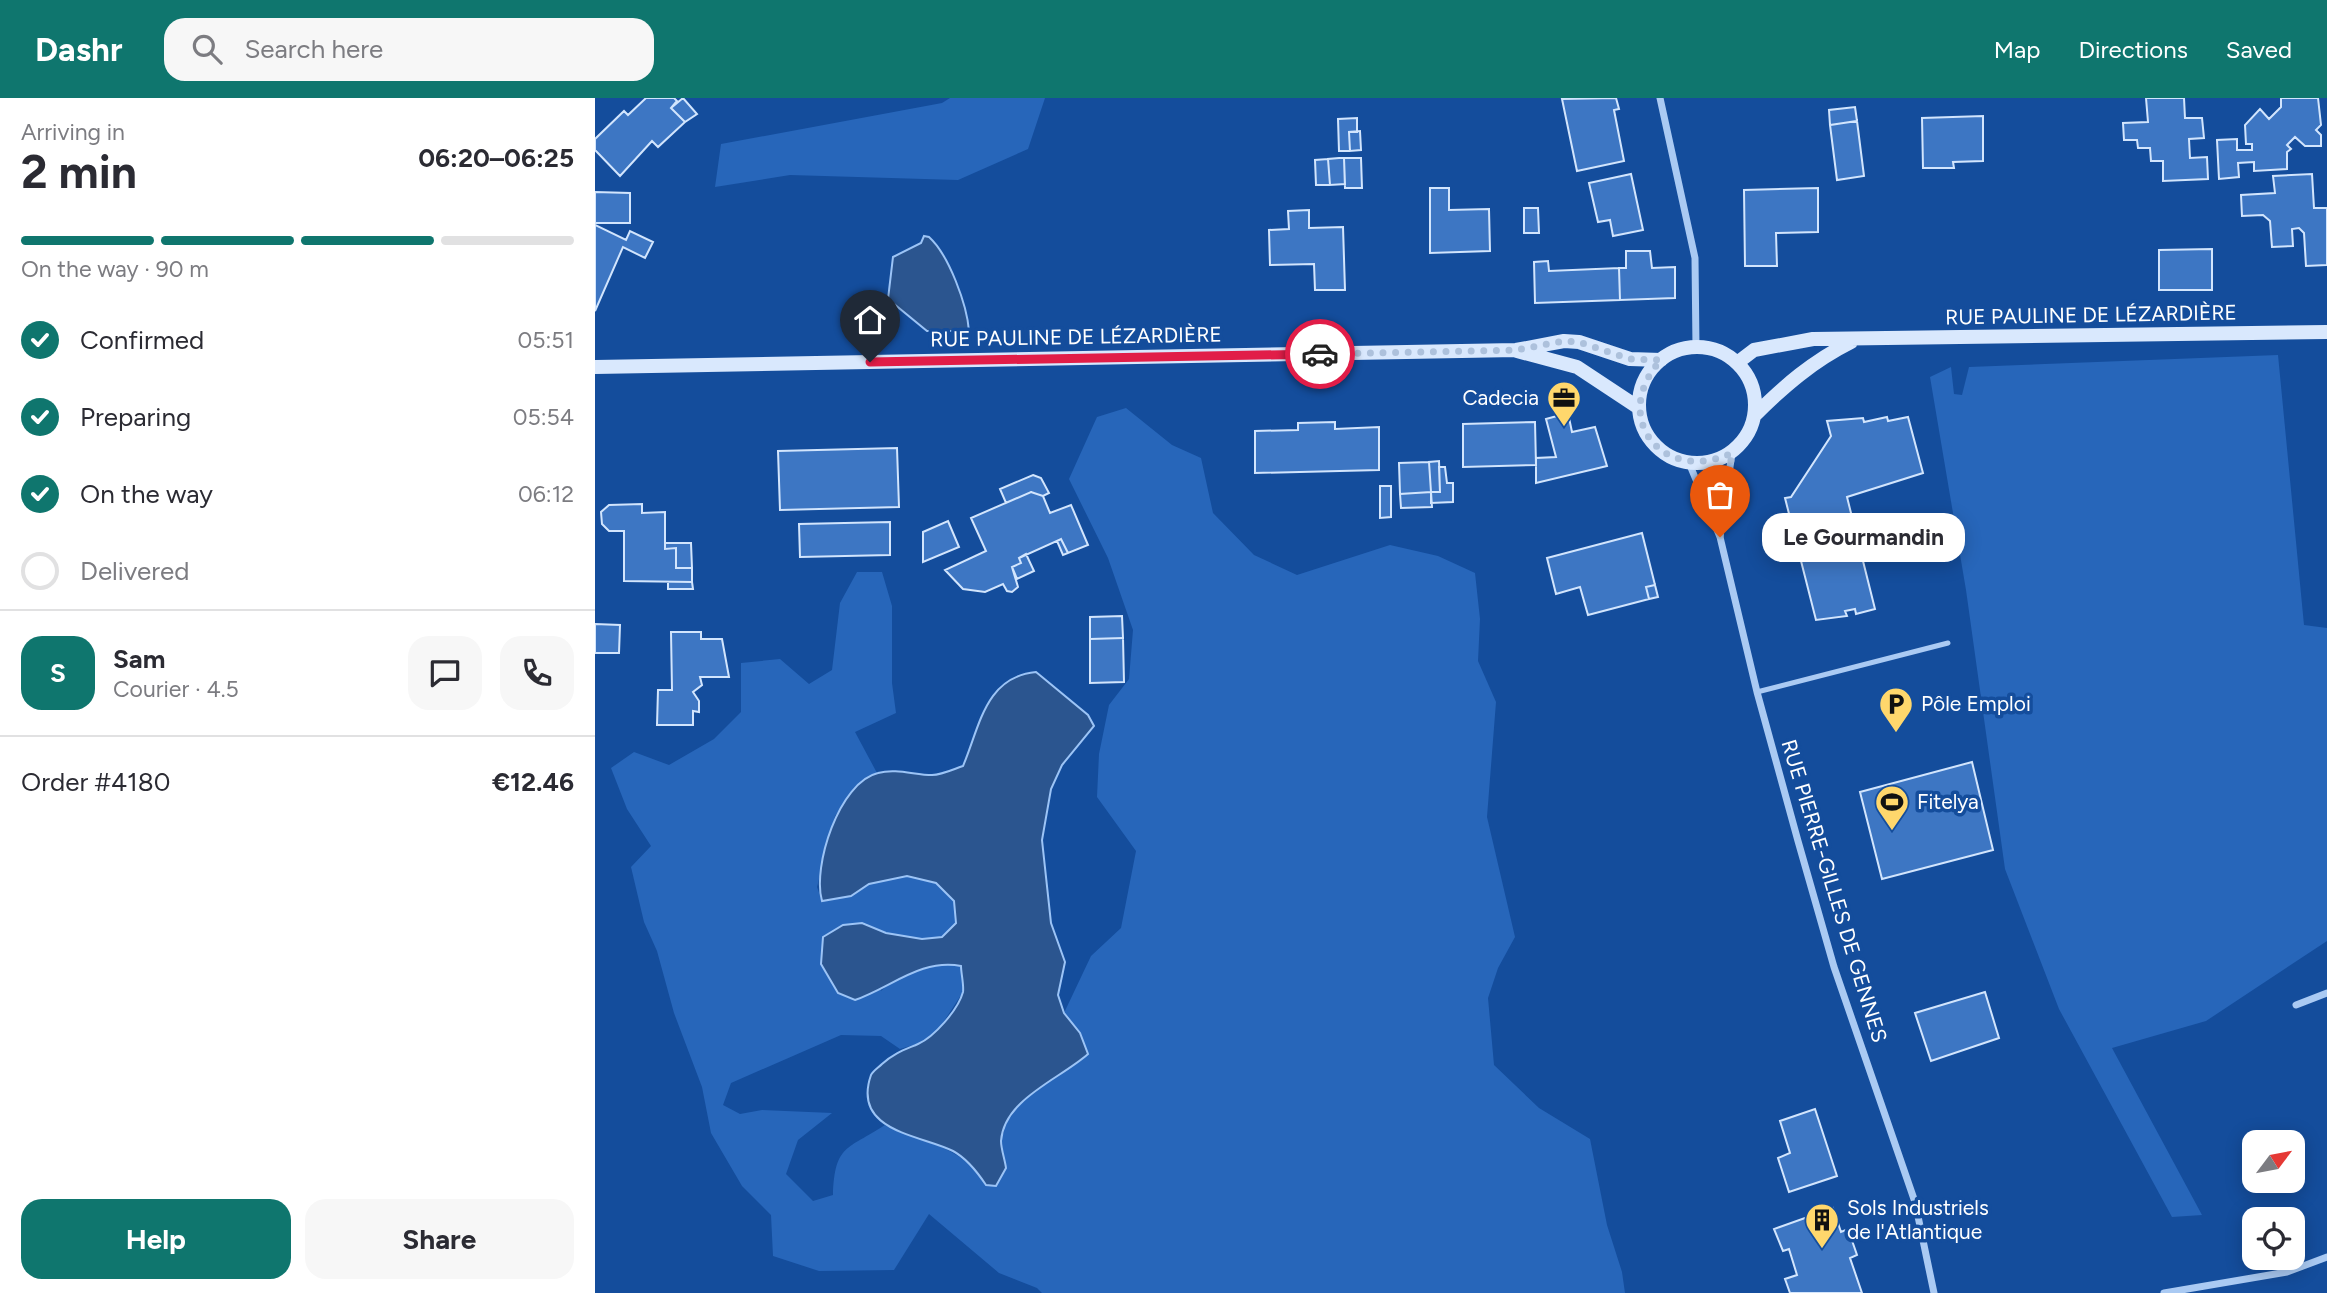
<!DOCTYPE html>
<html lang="en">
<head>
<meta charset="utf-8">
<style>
  :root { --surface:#fff; --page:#f7f7f7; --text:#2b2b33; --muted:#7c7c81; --line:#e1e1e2; --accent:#0f766e }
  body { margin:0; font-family:Figtree,sans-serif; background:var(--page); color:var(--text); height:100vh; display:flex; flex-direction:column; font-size:26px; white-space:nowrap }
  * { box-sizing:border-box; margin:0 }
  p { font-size:23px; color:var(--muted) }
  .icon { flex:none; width:38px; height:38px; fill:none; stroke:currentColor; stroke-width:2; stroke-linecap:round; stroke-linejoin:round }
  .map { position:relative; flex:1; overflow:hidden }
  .details { display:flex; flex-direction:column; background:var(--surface); width:595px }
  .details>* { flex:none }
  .needle { width:46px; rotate:58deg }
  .buttons { position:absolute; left:1647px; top:1032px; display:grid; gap:14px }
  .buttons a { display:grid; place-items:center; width:63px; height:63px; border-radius:14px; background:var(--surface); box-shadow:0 4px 18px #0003; font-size:35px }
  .pin { position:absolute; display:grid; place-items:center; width:60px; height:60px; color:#fff; margin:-72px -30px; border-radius:50% 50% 50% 0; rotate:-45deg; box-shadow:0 0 7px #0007 }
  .pin .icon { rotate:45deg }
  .courier { position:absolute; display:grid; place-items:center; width:70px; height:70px; margin:-35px; border:5px solid #e11d48; border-radius:50%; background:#fff; color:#222; box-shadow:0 2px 9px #0007 }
  .bubble { position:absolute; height:49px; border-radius:21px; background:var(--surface); box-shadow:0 4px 18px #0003; font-size:23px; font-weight:700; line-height:49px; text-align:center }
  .overview em { font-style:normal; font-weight:700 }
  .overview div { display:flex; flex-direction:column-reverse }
  .overview { display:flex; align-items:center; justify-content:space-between; height:119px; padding:0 21px }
  h1 { font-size:46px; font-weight:700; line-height:52px }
  .bar { display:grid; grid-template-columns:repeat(4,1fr); gap:10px 7px; align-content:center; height:84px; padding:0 21px }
  .bar i { height:9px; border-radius:5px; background:var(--line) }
  .bar .on { background:var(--accent) }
  .bar p { grid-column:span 4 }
  .line { display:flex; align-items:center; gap:18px; padding:0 21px; border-top:2px solid var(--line) }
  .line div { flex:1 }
  .round { display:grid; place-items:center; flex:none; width:74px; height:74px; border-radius:21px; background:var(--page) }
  ol { padding:0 21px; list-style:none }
  li { display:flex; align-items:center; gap:21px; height:77px }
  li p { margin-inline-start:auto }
  li .icon { padding:7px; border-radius:50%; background:var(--accent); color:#fff; stroke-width:4 }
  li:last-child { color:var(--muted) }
  li i { width:38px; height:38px; border:4px solid var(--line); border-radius:50% }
  .action { display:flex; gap:14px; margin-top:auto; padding:14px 21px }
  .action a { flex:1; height:80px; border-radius:21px; background:var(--accent); color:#fff; font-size:28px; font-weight:700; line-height:80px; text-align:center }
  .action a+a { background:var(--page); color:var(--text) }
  header { display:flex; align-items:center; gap:42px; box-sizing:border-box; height:98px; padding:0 35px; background:var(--accent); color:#fff }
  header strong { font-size:33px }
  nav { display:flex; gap:38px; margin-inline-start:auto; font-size:24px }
  .search { width:490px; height:63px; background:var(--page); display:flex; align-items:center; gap:18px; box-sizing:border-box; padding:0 24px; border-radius:21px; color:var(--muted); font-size:26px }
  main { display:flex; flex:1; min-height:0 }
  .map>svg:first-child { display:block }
</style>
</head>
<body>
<header>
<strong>Dashr</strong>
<div class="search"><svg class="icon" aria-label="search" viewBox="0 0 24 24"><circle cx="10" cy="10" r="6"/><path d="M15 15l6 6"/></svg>Search here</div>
<nav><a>Map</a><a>Directions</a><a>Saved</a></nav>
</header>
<main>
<section class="details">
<div class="overview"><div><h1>2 min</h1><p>Arriving in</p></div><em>06:20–06:25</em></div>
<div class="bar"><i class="on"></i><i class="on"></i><i class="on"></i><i></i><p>On the way · 90 m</p></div>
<ol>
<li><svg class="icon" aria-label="check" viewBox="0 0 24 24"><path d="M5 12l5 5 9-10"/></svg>Confirmed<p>05:51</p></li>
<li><svg class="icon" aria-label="check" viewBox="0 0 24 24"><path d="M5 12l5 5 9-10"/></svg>Preparing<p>05:54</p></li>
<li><svg class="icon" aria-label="check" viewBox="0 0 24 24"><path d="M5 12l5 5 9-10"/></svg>On the way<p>06:12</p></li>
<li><i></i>Delivered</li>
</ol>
<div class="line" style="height:126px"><b class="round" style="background:var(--accent);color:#fff">S</b><div><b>Sam</b><p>Courier · 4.5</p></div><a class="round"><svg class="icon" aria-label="chat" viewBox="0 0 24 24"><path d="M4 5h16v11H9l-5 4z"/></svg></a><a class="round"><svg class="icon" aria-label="phone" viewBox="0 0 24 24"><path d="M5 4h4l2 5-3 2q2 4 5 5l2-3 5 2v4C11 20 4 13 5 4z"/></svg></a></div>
<div class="line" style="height:91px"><div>Order #4180</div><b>€12.46</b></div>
<div class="action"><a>Help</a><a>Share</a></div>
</section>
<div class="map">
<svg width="1732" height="1195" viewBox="0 0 1732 1195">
  <rect width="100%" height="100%" fill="#144d9c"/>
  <path fill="#2766ba" d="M355,0H450L433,51L363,82L195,77L120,89L126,46L347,5Z
    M1683,257L1709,527L1732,530V843L1611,923L1517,950L1607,1117L1577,1119L1464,911L1410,771L1371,492L1335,279L1356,269L1359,296L1367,297L1374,269Z
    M531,310L577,347L606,360L618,415L659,457L702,477L795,447L843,458L880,475L885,521L883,563L901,604L892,719L920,839L903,870L893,900L899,967L944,1010L995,1041L1012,1127L1027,1174L1030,1195H447L442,1190L404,1175L334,1116L299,1172L224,1173L178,1158L176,1117L147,1088L116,1035L107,989L79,915L62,853L49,824L36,769L56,748L32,711L16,670L39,654L74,667L119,641L146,614V565L185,561L214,586L237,572L245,505L262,474H287L297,508V585L301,615L260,634L282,675L264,686L240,718L222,789L227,803L256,798L274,786L312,778L341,785L359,803L362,825C357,830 351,838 345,840C320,847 289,834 267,825L286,893C306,875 339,863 366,868L368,894L342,934L322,946L305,951L286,938L246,937L136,985L128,1007L145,1016L167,1012L237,1015L203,1042L191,1076L218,1103L238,1097C240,1046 252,1052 290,1027C330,1048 364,1044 391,1087L411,1070L406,1043L412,1024L428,1002L442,993L485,935L469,915L496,858L526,830L541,753L502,699L504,656L514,607L534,581L538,532L513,460L474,381L502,319Z"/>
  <path fill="#2b558f" stroke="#9cc4f6" stroke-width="2" d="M329,138L334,139C354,157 372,207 374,233H332L293,201L298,159L326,145Z
    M441,574L493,617L499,628L467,667L456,691L447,742L456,825L470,864L463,897L469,915L485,935L493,956C465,981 409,1001 406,1043C406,1051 410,1062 411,1070L401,1088L391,1087C383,1075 371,1060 358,1053C327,1037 256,1034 276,977C278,973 283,970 287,966C299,955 309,952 323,946C339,939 363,912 368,894C369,887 366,875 366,868C327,860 295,890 260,902L243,895L226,866L228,839L248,827L267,825L291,835L327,841L347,839L361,825L359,803L341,785L312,778L274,786L256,798L227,803C217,769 244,684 283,675C301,670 320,677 337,677C347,677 359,671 368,668C385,628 390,579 441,574Z"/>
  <path fill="#3d76c3" stroke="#d2e5fd" stroke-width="2" d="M51,0H79L82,3L76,10L90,24L63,49L57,43L25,78L0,52V41L29,13L33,17Z
    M88,0L102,16L90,24L76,10Z
    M1021,0L1024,11L1019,12L1029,63L982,73L967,1Z
    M1551,0H1589L1590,20H1607L1609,40L1594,41L1595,60L1612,59L1613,81L1568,83V63H1556L1555,50H1543L1542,42H1529L1528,25L1553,24Z
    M1686,0H1723L1726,27L1721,32L1726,37V48H1710L1700,39L1692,47L1696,51L1692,54V71L1659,73V64L1643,65L1644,79L1624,81L1622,42L1642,41V52H1657V46H1651L1650,27L1665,11L1674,21L1686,9Z
    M1260,9L1262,23L1235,27L1234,12Z
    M1388,18V63L1358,64L1359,70H1328L1327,20Z
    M762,20V34H754L755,53H744L743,21Z
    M1262,23L1269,78L1242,82L1235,27Z
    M765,33L766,52L755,53L754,34Z
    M744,60H749L750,86L735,87L733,61Z
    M749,60H766L767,90H750Z
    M733,61L735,87H721L720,62Z
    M1036,76L1048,132L1018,138L1015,122L1003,124L994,85Z
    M1717,76L1719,110H1732V167L1711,168L1709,135L1704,130L1697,131L1698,148L1677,149L1675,123L1668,117L1647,118L1646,97L1680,95L1678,78Z
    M835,90H854V112L894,111L895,153L835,155Z
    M1223,90V134L1181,135L1182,168H1150L1149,92Z
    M0,94L35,95V125H0Z
    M929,110H943L944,135H929Z
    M714,112V130L748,129L750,192H720L719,166L675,167L674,132L694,131L693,113Z
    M0,127L31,142L35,133L58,144L50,160L28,149L0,213Z
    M1617,151V192H1564V152Z
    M1031,153H1055L1057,170L1080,169V200L1025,202L1024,170H1031Z
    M953,163L954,173L1024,170L1025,202L940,205L939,164Z
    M973,315L977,334L1000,329L1012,368L941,385V360L961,359L951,321Z
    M1292,319L1293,323L1313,319L1328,375L1252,399L1280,511L1261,516L1260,511L1250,513L1252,518L1221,522L1190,400L1196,399L1236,338L1232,323L1268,320L1269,324Z
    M740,324V331L784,329V372L660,375V333L703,332V325Z
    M940,324L941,367L868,369V326Z
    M302,350L304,409L185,412L183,353Z
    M844,363L845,394H836L834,364Z
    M834,364L836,394L805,396L804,365Z
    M844,369H850L852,385H858V404L836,405V394H845Z
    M438,377L446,380L454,395L448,398L436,394L411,405L405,391Z
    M785,388H796V419L785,420Z
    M436,394L448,398L455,415L476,407L493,447L473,455L466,441L424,460L426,465L417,469L423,489L417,494L412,493L408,486L390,494L368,491L350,472L391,453L376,420Z
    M836,394L837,409L806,410L805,396Z
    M47,406V415L70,414V451L81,450V470H97V484L29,483V433H14L7,426L6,414L14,407Z
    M353,423L364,449L328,464V434Z
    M295,424V457L205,459L204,426Z
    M1047,435L1060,487L1051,489L1054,501L993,517L985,489L961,496L952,460Z
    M466,441L473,455L468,457L462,443Z
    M70,445H96L97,470H81V450L70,451Z
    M431,456L439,473L422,481L417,469L426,465L424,460Z
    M73,484H97L98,491H73Z
    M1060,487L1063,499L1054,501L1051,489Z
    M527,518L528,540L495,541V519Z
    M0,526L25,527L24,555H0Z
    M76,534H106V541H127L134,579H105L107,587L98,594L104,603V614L98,613V627H62L63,592H77Z
    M528,540L529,584L495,585V541Z
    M1377,664L1398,752L1287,781L1265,694Z
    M1390,894L1404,940L1336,963L1320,915Z
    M1220,1011L1242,1078L1194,1094L1183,1060L1195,1055L1185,1023Z
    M1238,1110L1246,1134L1253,1131L1262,1157L1255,1160L1267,1195H1195L1190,1181L1202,1177L1194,1151L1188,1153L1179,1131Z"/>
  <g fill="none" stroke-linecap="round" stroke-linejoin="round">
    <path stroke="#aacaf3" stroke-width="5" d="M1162,594L1353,545"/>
    <path stroke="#aacaf3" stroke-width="7" d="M1065,0L1100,160L1101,250
      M1094,365L1125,439L1162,594L1203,743L1239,869L1320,1104L1339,1195
      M1125,438L1137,355
      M1701,907L1732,895
      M1569,1195L1692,1174L1732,1159"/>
    <path stroke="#d9e8fd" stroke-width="14" d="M1044 307a58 58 0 1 1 116 0a58 58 0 1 1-116 0Z
      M922,253L982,269L1044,310
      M1142,265L1159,252L1218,241L1732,234
      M0,269L921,252L969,243L984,244L1035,261L1066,262
      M1159,318C1189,288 1218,263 1256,244"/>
  </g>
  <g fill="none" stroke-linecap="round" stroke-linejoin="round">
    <path stroke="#adc1dc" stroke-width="7" stroke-dasharray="0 12.6" d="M725,256L921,252L969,243L984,244L1035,261L1066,262C1014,319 1067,387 1137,355L1125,439"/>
    <path stroke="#e11d48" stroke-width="9" d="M275,264L725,256"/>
  </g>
  <defs>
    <g id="office-pin" transform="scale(1.75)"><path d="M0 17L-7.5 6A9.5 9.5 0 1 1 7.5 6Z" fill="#ffd76c" stroke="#144d9c"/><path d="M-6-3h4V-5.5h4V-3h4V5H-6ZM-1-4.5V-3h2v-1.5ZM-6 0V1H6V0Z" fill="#111"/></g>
    <g id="parking-pin" transform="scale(1.75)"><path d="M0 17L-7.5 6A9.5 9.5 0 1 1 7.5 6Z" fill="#ffd76c" stroke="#144d9c"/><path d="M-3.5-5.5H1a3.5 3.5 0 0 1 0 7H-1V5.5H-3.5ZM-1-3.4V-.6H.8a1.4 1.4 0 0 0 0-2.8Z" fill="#111"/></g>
    <g id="stadium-pin" transform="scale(1.75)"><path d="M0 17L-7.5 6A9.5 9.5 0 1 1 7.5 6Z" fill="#ffd76c" stroke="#144d9c"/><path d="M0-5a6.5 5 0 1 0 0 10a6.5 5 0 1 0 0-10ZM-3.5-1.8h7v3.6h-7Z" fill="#111"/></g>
    <g id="building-pin" transform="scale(1.75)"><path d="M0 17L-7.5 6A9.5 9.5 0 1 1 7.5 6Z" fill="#ffd76c" stroke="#144d9c"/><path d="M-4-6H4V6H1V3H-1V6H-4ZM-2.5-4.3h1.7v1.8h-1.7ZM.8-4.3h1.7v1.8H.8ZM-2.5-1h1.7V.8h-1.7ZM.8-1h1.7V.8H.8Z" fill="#111"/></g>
  </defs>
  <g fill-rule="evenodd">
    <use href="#office-pin" x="969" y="300"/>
    <use href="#parking-pin" x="1301" y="606"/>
    <use href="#stadium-pin" x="1297" y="704"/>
    <use href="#building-pin" x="1227" y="1122"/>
  </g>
  <g text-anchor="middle" stroke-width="7" stroke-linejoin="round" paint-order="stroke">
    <g font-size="21" fill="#fff" stroke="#144d9c">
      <text transform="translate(1496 217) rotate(-1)" y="7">RUE PAULINE DE LÉZARDIÈRE</text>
      <text transform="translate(481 239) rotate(-1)" y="7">RUE PAULINE DE LÉZARDIÈRE</text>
      <text transform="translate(1239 793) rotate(73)" y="7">RUE PIERRE-GILLES DE GENNES</text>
    </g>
    <g font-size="21" fill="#fff" stroke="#144d9c" text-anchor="start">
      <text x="944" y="307" text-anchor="end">Cadecia</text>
      <text x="1326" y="613">Pôle Emploi</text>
      <text x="1322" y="711">Fitelya</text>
      <text x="1252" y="1117">Sols Industriels<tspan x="1252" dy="24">de l'Atlantique</tspan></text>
    </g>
  </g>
</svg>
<div class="buttons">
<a><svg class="needle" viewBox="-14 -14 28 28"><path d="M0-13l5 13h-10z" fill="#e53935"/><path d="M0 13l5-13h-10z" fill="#7c7c81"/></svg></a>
<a><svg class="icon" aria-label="locate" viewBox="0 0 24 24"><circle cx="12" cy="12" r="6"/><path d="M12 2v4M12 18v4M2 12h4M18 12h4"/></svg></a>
</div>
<div class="pin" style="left:1125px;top:439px;background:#ea580c"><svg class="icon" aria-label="bag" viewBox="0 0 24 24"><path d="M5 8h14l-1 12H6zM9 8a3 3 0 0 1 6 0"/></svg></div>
<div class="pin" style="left:275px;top:264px;background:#1f2937"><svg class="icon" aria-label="home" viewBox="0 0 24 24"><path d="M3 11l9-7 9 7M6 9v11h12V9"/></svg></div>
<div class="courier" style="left:725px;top:256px"><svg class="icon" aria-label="car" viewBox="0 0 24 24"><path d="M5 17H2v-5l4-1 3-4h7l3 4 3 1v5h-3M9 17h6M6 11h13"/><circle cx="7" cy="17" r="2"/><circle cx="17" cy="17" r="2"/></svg></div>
<div class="bubble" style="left:1167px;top:415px;width:203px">Le Gourmandin</div>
</div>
</main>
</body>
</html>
